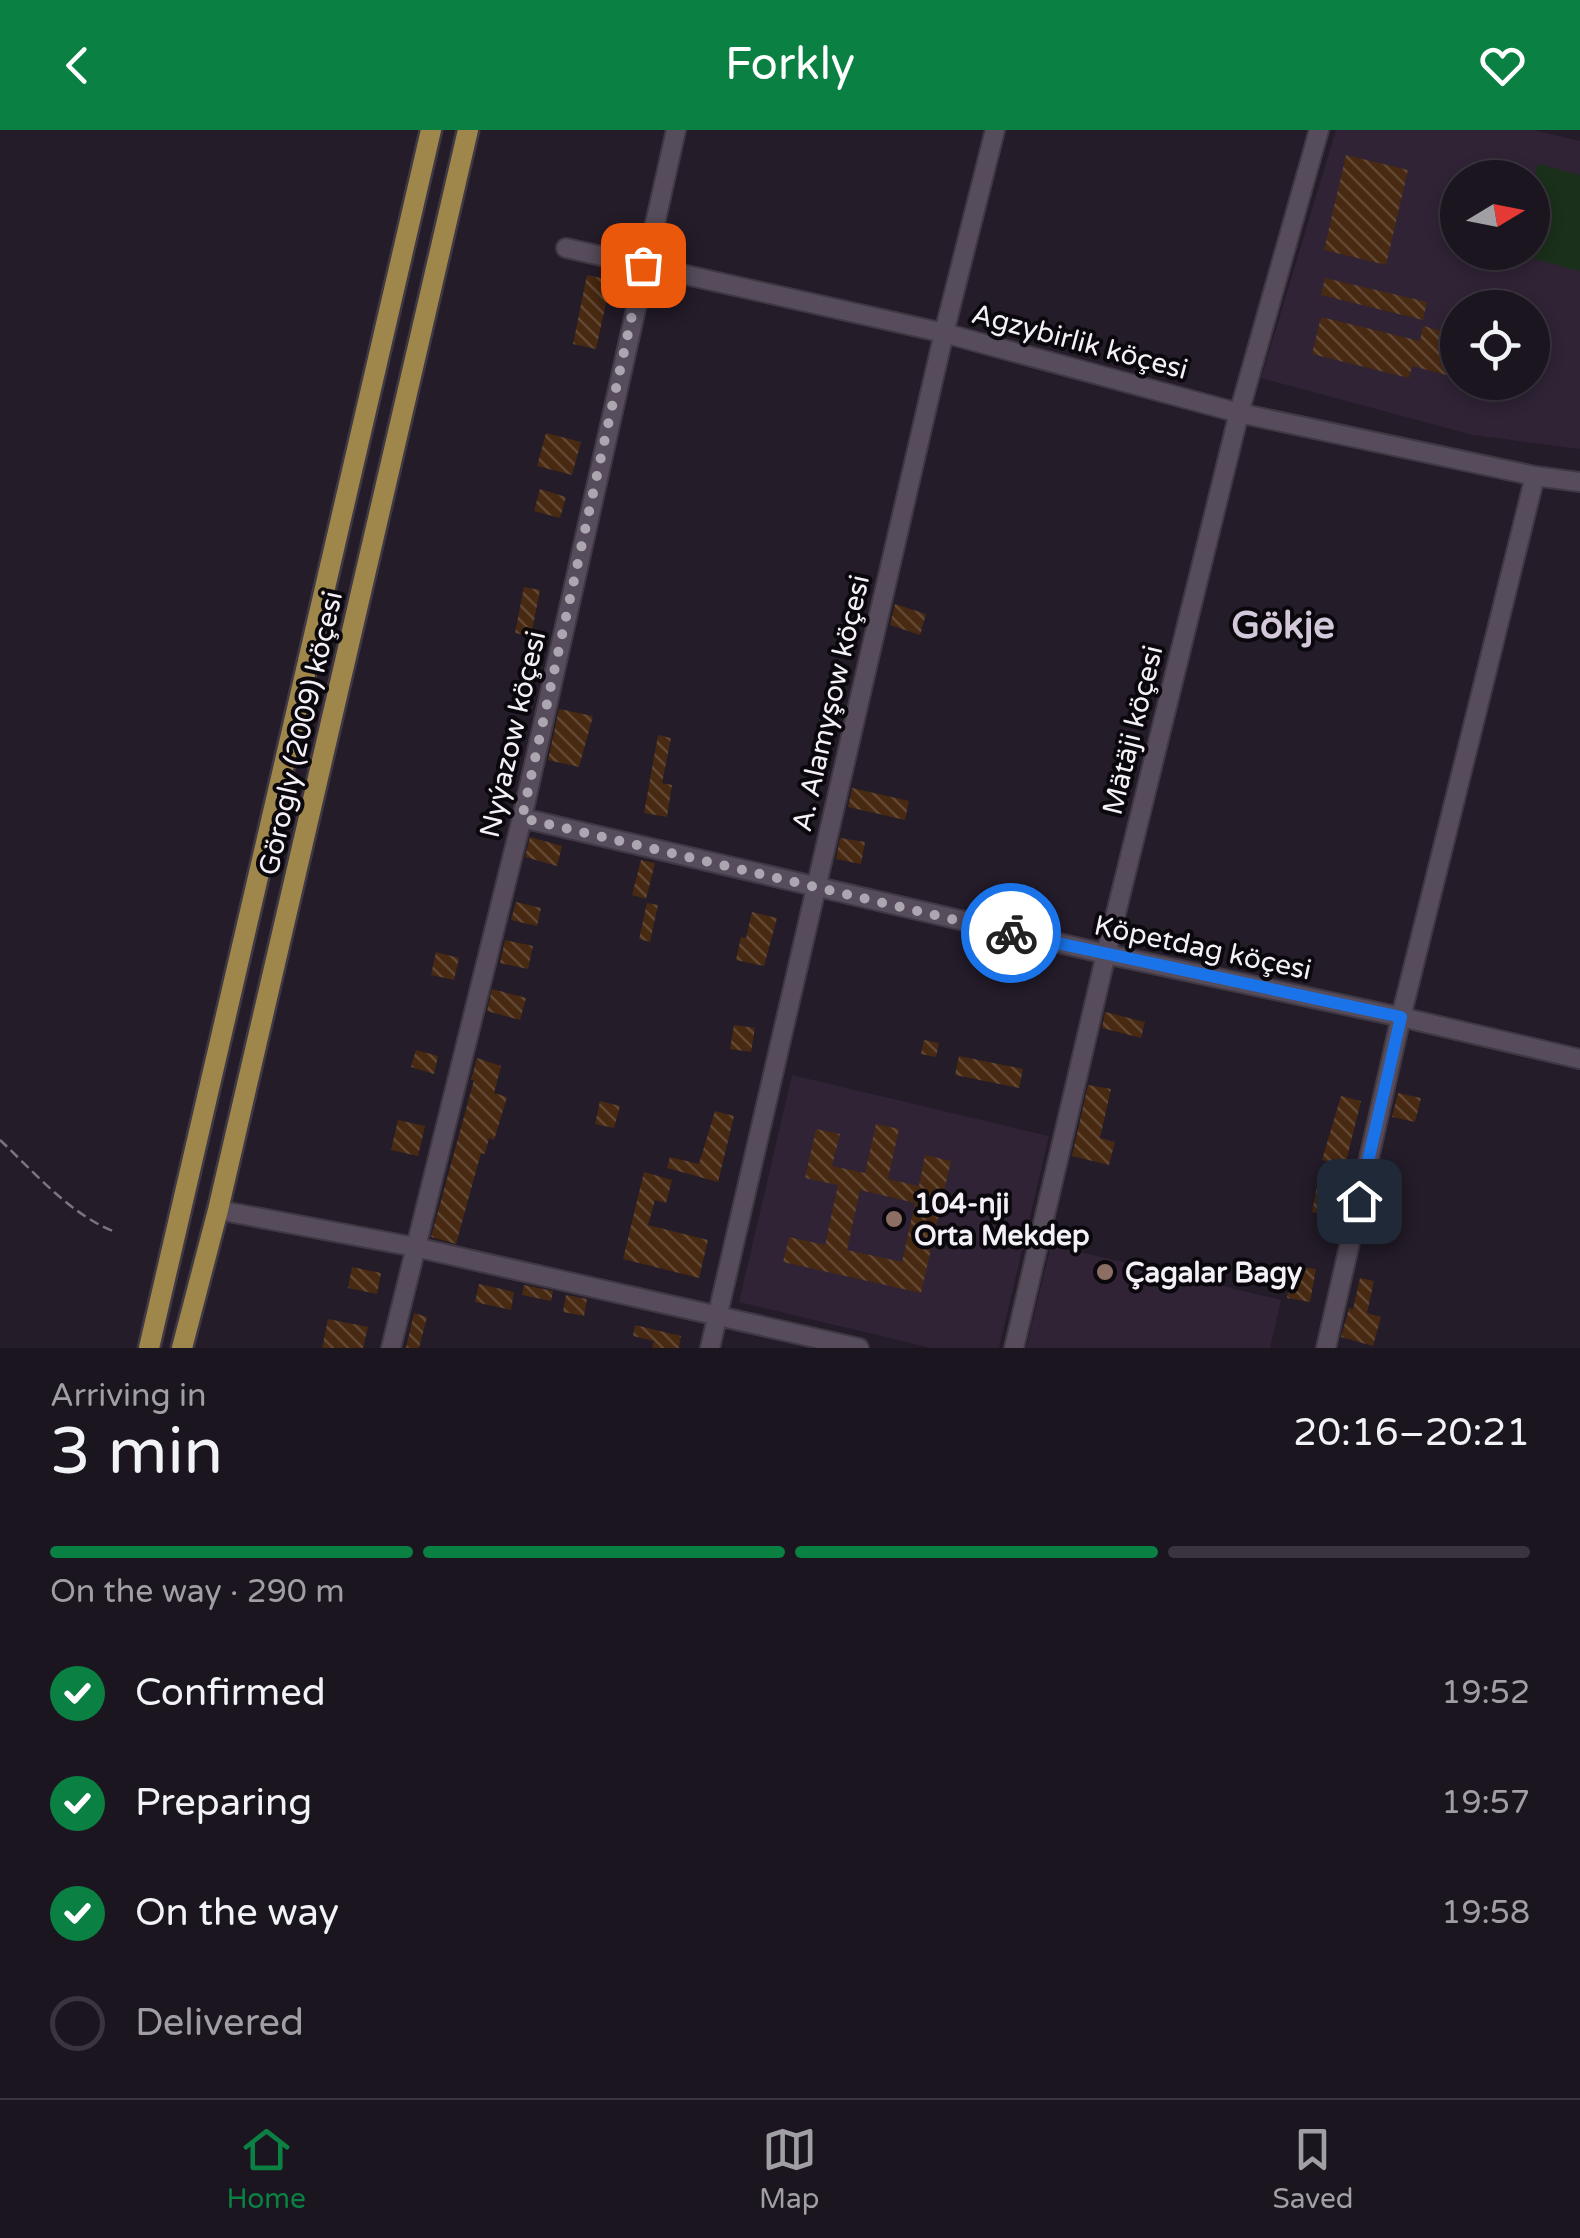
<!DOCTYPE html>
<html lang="en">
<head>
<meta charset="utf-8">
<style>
  :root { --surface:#1b151f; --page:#28222c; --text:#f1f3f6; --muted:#a09fa4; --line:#39343d; --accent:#0b8043 }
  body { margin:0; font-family:"Varela Round",sans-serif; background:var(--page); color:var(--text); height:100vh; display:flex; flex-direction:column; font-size:38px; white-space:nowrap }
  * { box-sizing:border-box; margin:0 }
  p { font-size:32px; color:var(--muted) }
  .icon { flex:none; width:55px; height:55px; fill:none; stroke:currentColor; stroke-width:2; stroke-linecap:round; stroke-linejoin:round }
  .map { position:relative; height:1218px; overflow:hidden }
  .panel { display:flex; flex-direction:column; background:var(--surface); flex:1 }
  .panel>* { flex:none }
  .needle { width:65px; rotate:80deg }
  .fabs { position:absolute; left:1440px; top:30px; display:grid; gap:20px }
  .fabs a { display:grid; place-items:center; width:110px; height:110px; border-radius:50%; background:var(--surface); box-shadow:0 5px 15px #0003,0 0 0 2px var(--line); font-size:50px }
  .pin { position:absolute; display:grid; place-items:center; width:85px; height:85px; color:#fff; margin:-42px; border-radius:20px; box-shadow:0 5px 15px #0006 }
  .courier { position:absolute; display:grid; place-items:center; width:100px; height:100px; margin:-50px; border:8px solid #1a73e8; border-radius:50%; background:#fff; color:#222; box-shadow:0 2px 12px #0007 }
  .overview em { font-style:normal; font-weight:600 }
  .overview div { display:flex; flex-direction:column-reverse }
  .overview { display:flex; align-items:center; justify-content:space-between; height:170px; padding:0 50px }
  h1 { font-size:65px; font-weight:600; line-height:75px }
  .bar { display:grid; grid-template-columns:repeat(4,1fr); gap:15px 10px; align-content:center; height:120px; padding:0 50px }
  .bar i { height:12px; border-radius:8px; background:var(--line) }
  .bar .current { background:var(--accent) }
  .bar p { grid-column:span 4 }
  ol { padding:0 50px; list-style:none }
  li { display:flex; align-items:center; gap:30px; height:110px }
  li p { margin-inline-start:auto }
  li .icon { padding:10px; border-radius:50%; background:var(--accent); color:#fff; stroke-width:4 }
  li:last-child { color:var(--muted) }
  li i { width:55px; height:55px; border:5px solid var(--line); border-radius:50% }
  header { display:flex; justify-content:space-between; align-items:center; height:130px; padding:0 50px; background:var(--accent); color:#fff; font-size:45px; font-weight:600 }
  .dock { display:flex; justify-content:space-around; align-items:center; height:140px; border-top:2px solid var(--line); background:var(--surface); font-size:28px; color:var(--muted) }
  .dock a { display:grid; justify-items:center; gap:5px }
  .dock .current { color:var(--accent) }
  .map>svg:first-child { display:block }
</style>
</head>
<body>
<header><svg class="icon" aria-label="back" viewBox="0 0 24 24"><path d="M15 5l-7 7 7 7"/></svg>Forkly<svg class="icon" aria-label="heart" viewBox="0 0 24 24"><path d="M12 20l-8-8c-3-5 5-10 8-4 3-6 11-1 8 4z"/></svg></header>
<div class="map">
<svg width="1580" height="1218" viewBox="0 0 1580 1218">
  <defs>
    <pattern id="building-back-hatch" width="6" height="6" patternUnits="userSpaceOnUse" patternTransform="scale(2.5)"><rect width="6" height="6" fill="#482911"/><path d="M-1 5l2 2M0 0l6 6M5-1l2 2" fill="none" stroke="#634834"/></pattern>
  </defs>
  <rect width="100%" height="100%" fill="#241c29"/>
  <path fill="#2f2335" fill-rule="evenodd" d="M1336,0H1534L1580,11V319L1473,305L1261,248ZM1458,48H1532V122H1458ZM1458,178H1532V252H1458Z
    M792,945L1049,1006L999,1218H931L739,1172Z
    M1051,1115L1281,1170L1270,1218H1026Z"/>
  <path fill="#1a301a" d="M1538,34L1580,45V141L1515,124L1532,122L1533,55Z"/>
  <path fill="url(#building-back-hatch)" fill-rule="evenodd" d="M1346,25L1408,40L1386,135L1324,120Z
    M587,145L611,150L596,219L573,214Z
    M1325,148L1427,172L1423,190L1321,165Z
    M1321,187L1420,211L1423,196L1458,205V248L1412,236L1409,248L1312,224Z
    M546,303L581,312L572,345L537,336Z
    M540,359L566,367L560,388L534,381Z
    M524,457L540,460L531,506L515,503Z
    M895,474L926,484L920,505L890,495Z
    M559,579L593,586L579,637L548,630Z
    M658,605L671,608L662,653L672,655L667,687L644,683Z
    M852,658L909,671L905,690L848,677Z
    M530,707L562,716L557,736L525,727Z
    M840,708L865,712L861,734L836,729Z
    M641,730L655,733L646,769L632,765Z
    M516,772L541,778L537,796L511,790Z
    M647,773L658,775L650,812L639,809Z
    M752,782L777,788L764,836L736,830L741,807L746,808Z
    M505,810L533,816L528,839L500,833Z
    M436,822L459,828L454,850L431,845Z
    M492,859L526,868L520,890L487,881Z
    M1105,882L1145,892L1141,908L1102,898Z
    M734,895L755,898L751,922L730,919Z
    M924,910L939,913L936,927L921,924Z
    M416,920L438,926L434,944L411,937Z
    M959,926L1023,939L1019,958L955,945Z
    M477,928L501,936L494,963L507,967L494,1010L489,1008L485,1024L481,1023L456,1114L431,1107L474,950H471Z
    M1088,955L1111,959L1100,1008L1115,1012L1109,1035L1072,1026Z
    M1398,963L1421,968L1415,992L1392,987Z
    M1341,966L1361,971L1345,1036L1322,1030Z
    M600,971L620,976L614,998L595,994Z
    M715,981L734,986L718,1052L667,1038L670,1027L699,1034Z
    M398,990L425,996L418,1026L391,1020Z
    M876,994L899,999L888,1049L919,1056L925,1025L951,1031L921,1163L783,1132L789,1107L825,1115L838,1055L805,1048L816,999L840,1004L832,1036L865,1043ZM860,1060L915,1073L902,1132L847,1120Z
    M644,1042L672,1050L666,1073L655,1070L648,1095L708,1110L699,1148L623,1129Z
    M1317,1056L1336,1060L1331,1086L1312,1082Z
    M1376,1075L1401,1083L1394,1106L1369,1098Z
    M1293,1135L1316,1139L1310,1172L1287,1168Z
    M352,1137L381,1143L377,1164L348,1158Z
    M1360,1148L1374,1151L1367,1183L1381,1187L1373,1216L1341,1207L1349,1178L1353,1179Z
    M479,1154L514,1162L511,1180L475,1172Z
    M524,1155L553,1161L551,1171L522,1165Z
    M566,1165L587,1169L584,1186L563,1182Z
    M414,1183L427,1187L419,1218H406Z
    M328,1189L368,1197L363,1218H322Z
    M635,1195L681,1206L679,1218H652L654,1211L633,1206Z"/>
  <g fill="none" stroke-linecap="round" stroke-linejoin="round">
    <g stroke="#403944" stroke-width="22">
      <path id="minor" d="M566,118L944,203L1239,283L1535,346L1580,352
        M522,688L1106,824L1401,887L1580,929
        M218,1080L415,1117L859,1218
        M391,1218L522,688L676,0
        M710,1218L944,203L995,0
        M1014,1218L1106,824L1239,283L1319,0
        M1326,1218L1401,887L1535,346"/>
    </g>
    <g stroke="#403944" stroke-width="25">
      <path id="major" d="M149,1218L431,0
        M182,1218L218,1080L468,0"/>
    </g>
    <path stroke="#7b7580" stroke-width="2.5" stroke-dasharray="10 5" stroke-linecap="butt" d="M0,1010C34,1042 70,1084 113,1101"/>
    <use href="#minor" stroke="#564c5b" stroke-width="18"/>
    <use href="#major" stroke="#9f874b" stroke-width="20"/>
  </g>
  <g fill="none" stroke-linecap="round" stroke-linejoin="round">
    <path stroke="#aca6b0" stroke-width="10" stroke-dasharray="0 18" d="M643,135L522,688L1011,803"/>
    <path stroke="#1a73e8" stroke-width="12" d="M1011,803L1401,887L1359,1071"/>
  </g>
  <g fill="#8d6e63" stroke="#0b080d" stroke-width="4">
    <circle cx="894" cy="1089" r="10"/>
    <circle cx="1105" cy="1142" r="10"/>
  </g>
  <g text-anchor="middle" stroke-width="8" stroke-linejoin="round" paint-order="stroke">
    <g font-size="28" fill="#f5f0f8" stroke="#0b080d">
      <text transform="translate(1080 211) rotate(15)" y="10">Agzybirlik köçesi</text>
      <text transform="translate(830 573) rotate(-77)" y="10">A. Alamyşow köçesi</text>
      <text transform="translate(1132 600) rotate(-76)" y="10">Mätäji köçesi</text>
      <text transform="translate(300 603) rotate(-77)" y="10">Görogly (2009) köçesi</text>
      <text transform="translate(512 604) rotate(-77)" y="10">Nyýazow köçesi</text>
      <text transform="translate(1203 817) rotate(12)" y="10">Köpetdag köçesi</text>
    </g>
    <g font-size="28" font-weight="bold" fill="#f5f0f8" stroke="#0b080d" text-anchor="start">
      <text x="914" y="1083">104-nji<tspan x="914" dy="32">Orta Mekdep</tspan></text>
      <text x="1125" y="1152">Çagalar Bagy</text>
    </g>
    <g font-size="38" font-weight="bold" fill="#d3c8d9" stroke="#0b080d">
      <text x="1283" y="508">Gökje</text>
    </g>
  </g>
</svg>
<div class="fabs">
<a><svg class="needle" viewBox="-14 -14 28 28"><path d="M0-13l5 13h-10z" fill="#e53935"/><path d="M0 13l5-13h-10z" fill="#a09fa4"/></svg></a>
<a><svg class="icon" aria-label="locate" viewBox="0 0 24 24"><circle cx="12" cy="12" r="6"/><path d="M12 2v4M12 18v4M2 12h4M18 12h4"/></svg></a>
</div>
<div class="pin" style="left:643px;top:135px;background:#ea580c"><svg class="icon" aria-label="bag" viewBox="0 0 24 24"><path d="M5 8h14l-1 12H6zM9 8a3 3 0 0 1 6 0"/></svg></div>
<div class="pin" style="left:1359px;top:1071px;background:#1f2937"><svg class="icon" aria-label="home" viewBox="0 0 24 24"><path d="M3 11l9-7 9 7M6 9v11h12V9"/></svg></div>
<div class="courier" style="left:1011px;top:803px"><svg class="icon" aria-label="bike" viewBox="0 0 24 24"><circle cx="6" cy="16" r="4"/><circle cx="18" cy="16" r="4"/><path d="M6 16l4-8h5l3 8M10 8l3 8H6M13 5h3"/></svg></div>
</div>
<section class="panel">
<div class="overview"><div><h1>3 min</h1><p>Arriving in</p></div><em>20:16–20:21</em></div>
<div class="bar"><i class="current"></i><i class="current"></i><i class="current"></i><i></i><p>On the way · 290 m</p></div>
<ol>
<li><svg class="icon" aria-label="check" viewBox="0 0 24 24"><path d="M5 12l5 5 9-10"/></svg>Confirmed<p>19:52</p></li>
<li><svg class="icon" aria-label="check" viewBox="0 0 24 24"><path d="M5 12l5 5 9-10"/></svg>Preparing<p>19:57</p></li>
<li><svg class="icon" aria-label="check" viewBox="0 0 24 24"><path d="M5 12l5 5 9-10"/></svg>On the way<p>19:58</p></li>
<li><i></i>Delivered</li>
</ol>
</section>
<nav class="dock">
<a class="current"><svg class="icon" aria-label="home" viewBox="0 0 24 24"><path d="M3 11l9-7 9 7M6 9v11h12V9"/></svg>Home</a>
<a><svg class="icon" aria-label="map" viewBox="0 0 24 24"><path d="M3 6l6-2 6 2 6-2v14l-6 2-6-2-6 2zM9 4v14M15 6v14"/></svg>Map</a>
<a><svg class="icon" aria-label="saved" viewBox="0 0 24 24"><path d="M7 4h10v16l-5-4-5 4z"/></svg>Saved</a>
</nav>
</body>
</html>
